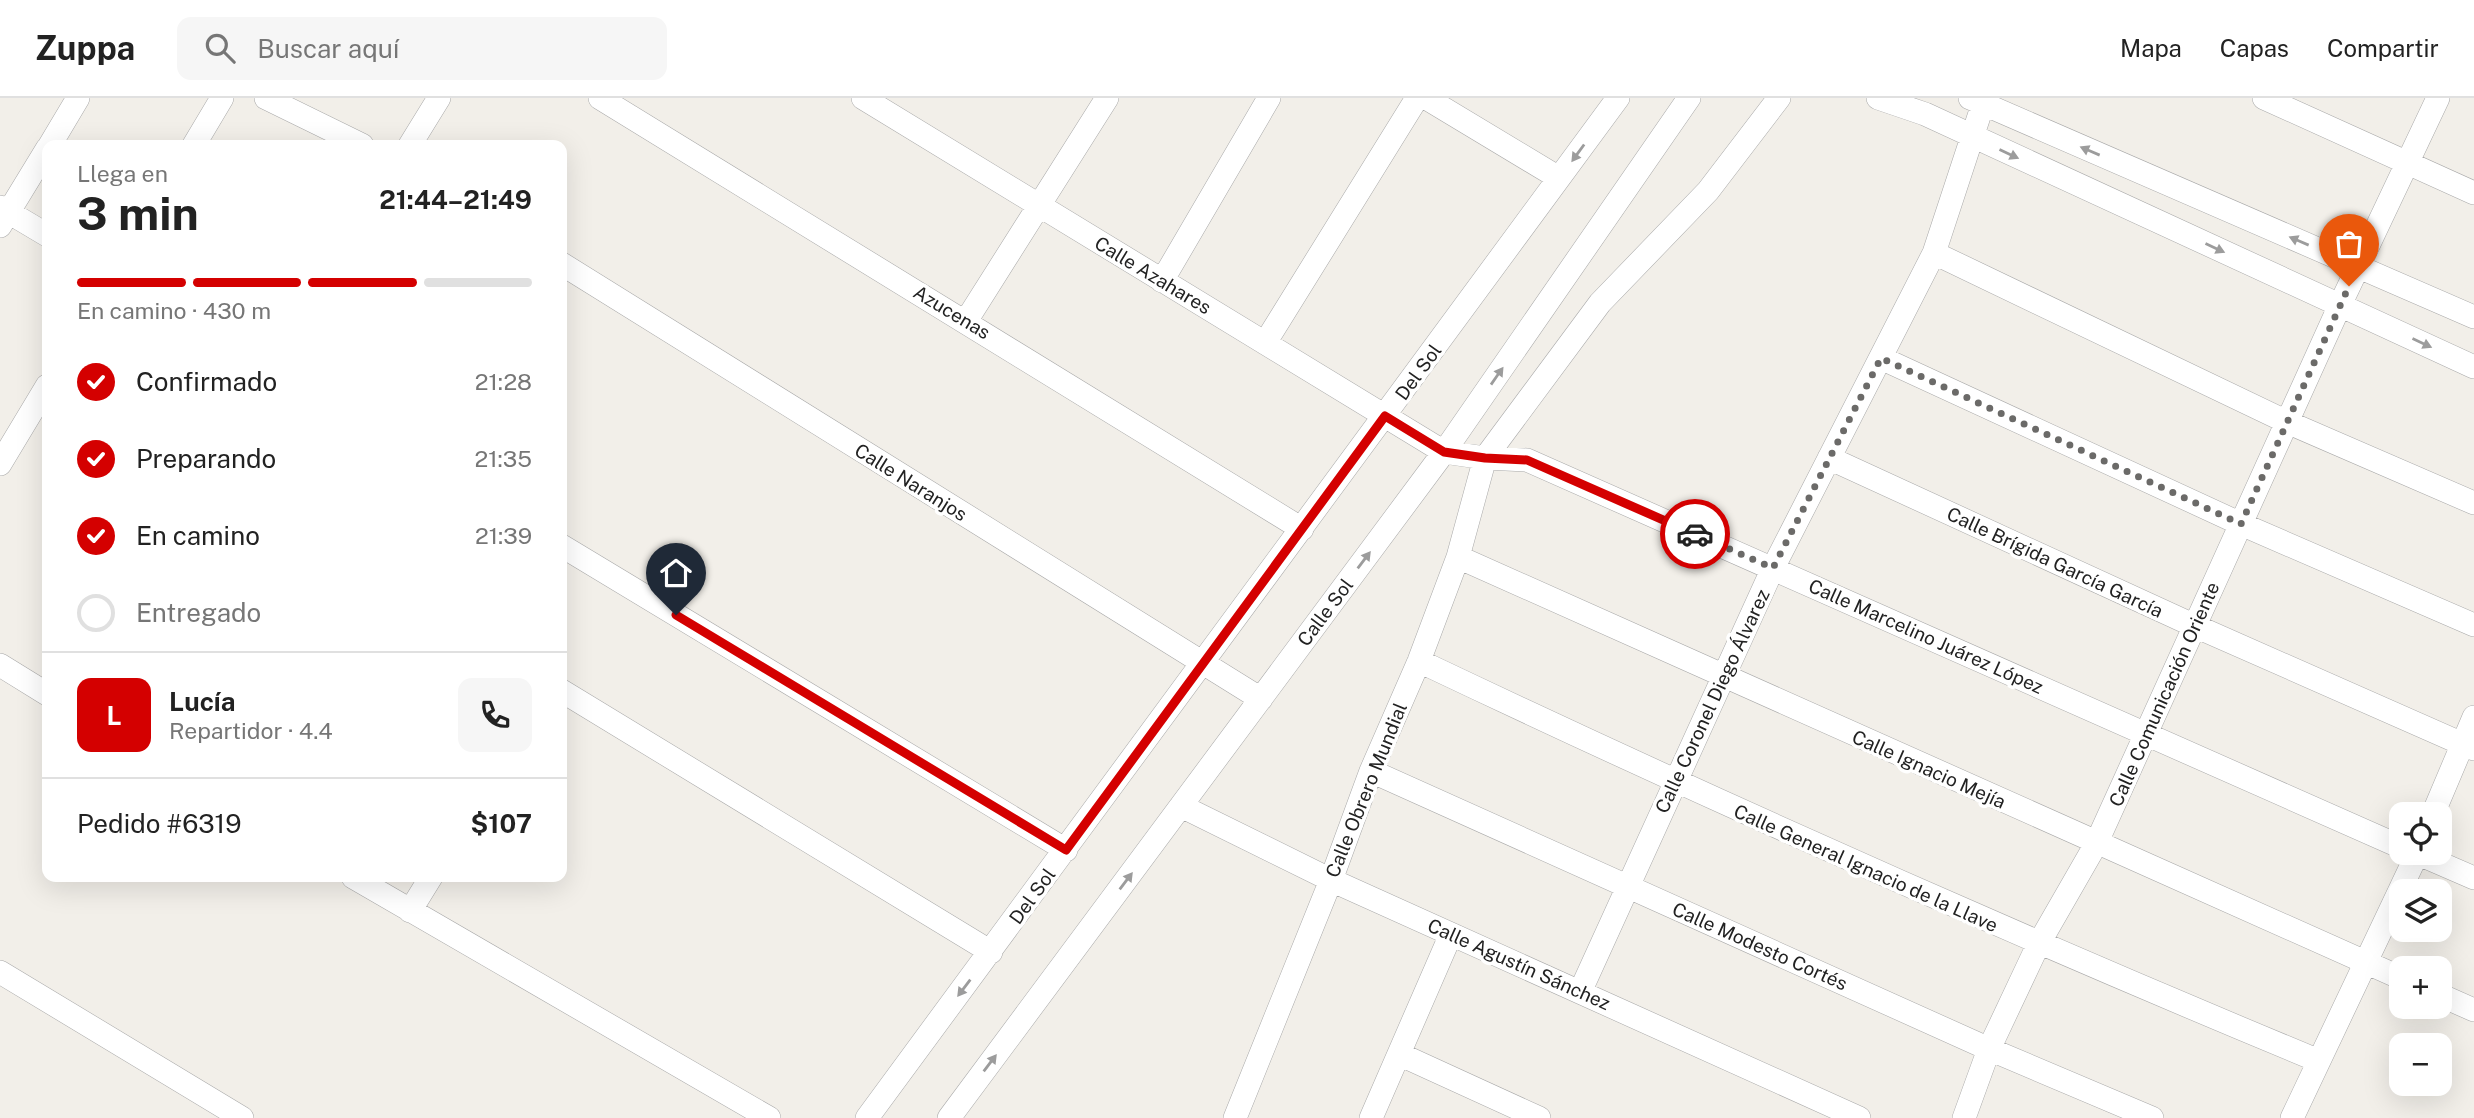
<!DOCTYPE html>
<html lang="es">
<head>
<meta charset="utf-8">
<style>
  :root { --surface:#fff; --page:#f6f6f6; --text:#222; --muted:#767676; --line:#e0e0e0; --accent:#d40000 }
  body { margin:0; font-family:"Public Sans",sans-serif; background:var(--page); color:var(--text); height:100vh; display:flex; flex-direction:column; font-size:26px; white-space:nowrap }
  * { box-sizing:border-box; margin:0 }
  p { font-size:23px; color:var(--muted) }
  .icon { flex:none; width:38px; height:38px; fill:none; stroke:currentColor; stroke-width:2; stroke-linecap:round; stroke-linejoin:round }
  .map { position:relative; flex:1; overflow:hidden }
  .panel { position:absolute; left:42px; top:42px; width:525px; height:742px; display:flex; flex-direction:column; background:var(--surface); border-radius:14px; box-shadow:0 7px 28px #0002 }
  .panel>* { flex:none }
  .controls { position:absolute; left:2389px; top:704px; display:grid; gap:14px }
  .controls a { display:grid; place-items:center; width:63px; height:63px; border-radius:14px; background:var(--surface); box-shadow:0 7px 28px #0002; font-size:35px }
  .pin { position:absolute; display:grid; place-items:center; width:60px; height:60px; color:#fff; margin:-72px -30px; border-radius:50% 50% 50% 0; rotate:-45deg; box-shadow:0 0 7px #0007 }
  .pin .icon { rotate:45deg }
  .courier { position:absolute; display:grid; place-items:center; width:70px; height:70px; margin:-35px; border:5px solid #d40000; border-radius:50%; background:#fff; color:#222; box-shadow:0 2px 9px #0007 }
  .summary em { font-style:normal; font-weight:700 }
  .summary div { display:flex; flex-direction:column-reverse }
  .summary { display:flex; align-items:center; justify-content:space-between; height:119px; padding:0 35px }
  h1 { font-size:46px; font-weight:700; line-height:52px }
  .bar { display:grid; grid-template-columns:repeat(4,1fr); gap:10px 7px; align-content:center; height:84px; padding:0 35px }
  .bar i { height:9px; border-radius:5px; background:var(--line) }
  .bar .current { background:var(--accent) }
  .bar p { grid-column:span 4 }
  .line { display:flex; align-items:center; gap:18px; padding:0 35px; border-top:2px solid var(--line) }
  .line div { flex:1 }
  .round { display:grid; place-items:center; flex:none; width:74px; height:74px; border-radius:14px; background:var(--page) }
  ol { padding:0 35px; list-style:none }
  li { display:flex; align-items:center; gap:21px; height:77px }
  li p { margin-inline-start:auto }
  li .icon { padding:7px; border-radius:50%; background:var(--accent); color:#fff; stroke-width:4 }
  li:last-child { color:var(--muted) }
  li i { width:38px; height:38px; border:4px solid var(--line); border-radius:50% }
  header { display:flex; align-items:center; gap:42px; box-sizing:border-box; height:98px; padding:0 35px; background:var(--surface); border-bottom:2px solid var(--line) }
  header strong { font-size:33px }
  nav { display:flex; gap:38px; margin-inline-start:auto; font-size:24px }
  .search { width:490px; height:63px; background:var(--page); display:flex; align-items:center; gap:18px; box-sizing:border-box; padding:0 24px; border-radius:14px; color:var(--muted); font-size:26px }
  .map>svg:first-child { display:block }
</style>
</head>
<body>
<header>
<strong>Zuppa</strong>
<div class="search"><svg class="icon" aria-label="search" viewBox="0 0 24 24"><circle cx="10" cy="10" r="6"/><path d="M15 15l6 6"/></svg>Buscar aquí</div>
<nav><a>Mapa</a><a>Capas</a><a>Compartir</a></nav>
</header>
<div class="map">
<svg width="2474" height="1020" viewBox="0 0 2474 1020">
  <rect width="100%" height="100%" fill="#f2efe9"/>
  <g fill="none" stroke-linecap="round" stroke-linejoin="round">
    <g stroke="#a9a9a9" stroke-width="24">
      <path id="minor" d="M266,0L362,47
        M600,0L1302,431
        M863,0L1444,354L1485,360L1527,362L2401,749
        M1426,0L1559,80
        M1878,0L1925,16L2474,269
        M1970,0L2474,219
        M2264,0L2474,95
        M50,47L78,0
        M194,47L222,0
        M410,47L439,0
        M0,109L47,137
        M0,128L47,51
        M1934,155L2287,324L2474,405
        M562,166L1261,601
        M1162,183L1269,0
        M966,223L1107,0
        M1265,245L1417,0
        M1881,260L2241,426L2474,527
        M1829,360L2195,528L2474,651
        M0,366L47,288
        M562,448L1066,752
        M1458,459L2401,880
        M1419,563C1716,704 2015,837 2319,963
        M0,567L47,596
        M562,593L991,854
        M1371,673L1989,951L2152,1020
        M1181,708L1331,782L1859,1020
        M2433,716L2474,619
        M2414,754L2474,780
        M353,779L769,1020
        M410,813L431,779
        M0,874L242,1020
        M1580,894L1773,470L1934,155L1983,6
        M2440,897L2474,912
        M1399,956L1539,1020
        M867,1020L1618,0
        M949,1020L1444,354L1689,0
        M1235,1020L1331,782L1371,673L1419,563L1458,459L1485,360L1600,205L1708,93L1779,0
        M1371,1020L1451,836
        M1964,1020L1989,951L2038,847L2096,746L2340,207L2438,0
        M2292,1020L2418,754"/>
    </g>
    <use href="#minor" stroke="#fff" stroke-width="23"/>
  </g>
  <defs><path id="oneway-solid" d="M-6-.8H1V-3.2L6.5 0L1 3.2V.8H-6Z" transform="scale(1.75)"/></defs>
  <g fill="#9c9c9c">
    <use href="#oneway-solid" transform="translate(2090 53) rotate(-157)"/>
    <use href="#oneway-solid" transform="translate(1578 55) rotate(126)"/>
    <use href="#oneway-solid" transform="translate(2009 56) rotate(25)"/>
    <use href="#oneway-solid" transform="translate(2299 143) rotate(-157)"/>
    <use href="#oneway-solid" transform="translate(2215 150) rotate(25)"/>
    <use href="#oneway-solid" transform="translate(2422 245) rotate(25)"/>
    <use href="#oneway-solid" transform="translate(1497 278) rotate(-55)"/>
    <use href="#oneway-solid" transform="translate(1364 462) rotate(-53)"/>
    <use href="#oneway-solid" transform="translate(1126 783) rotate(-53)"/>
    <use href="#oneway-solid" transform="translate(964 890) rotate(127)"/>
    <use href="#oneway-solid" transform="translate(990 965) rotate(-53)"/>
  </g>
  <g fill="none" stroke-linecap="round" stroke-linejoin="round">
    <path stroke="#6b6a68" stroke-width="7" stroke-dasharray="0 12.6" d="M1695,436L1773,470L1881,260L2241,426L2349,188"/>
    <path stroke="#d40000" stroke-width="9" d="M676,517L1066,752L1385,318L1444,354L1485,360L1527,362L1695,436"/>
  </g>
  <g text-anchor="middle" stroke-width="7" stroke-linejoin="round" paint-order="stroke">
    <g font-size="19" fill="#222" stroke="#fff">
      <text transform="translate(1153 177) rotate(31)" y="7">Calle Azahares</text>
      <text transform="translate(952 214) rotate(31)" y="7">Azucenas</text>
      <text transform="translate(1418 274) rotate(-54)" y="7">Del Sol</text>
      <text transform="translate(911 384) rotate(32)" y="7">Calle Naranjos</text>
      <text transform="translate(2055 464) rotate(25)" y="7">Calle Brígida García García</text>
      <text transform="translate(1325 514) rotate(-53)" y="7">Calle Sol</text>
      <text transform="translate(1926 538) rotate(24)" y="7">Calle Marcelino Juárez López</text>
      <text transform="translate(2164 596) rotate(-66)" y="7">Calle Comunicación Oriente</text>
      <text transform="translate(1712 603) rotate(-65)" y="7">Calle Coronel Diego Álvarez</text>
      <text transform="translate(1929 671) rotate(24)" y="7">Calle Ignacio Mejía</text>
      <text transform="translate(1366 692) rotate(-68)" y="7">Calle Obrero Mundial</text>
      <text transform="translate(1866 770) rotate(24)" y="7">Calle General Ignacio de la Llave</text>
      <text transform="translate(1032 798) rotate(-54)" y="7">Del Sol</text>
      <text transform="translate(1760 848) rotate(24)" y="7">Calle Modesto Cortés</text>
      <text transform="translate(1519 866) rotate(24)" y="7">Calle Agustín Sánchez</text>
    </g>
  </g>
</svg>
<div class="controls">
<a><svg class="icon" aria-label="locate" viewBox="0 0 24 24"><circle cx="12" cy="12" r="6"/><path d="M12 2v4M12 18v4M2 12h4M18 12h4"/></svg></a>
<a><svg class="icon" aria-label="layers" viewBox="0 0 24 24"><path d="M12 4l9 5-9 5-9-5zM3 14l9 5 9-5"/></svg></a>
<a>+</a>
<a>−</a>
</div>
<div class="pin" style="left:2349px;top:188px;background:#ea580c"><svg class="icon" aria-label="bag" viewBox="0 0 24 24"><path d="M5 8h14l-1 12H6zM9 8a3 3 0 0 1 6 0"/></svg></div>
<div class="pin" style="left:676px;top:517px;background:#1f2937"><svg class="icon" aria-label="home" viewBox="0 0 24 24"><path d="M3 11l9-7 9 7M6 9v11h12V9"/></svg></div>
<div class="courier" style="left:1695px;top:436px"><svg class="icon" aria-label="car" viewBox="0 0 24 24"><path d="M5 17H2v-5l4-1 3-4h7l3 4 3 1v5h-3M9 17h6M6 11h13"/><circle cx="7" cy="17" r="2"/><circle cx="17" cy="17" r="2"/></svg></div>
<section class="panel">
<div class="summary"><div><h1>3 min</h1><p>Llega en</p></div><em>21:44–21:49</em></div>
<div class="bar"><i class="current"></i><i class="current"></i><i class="current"></i><i></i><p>En camino · 430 m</p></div>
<ol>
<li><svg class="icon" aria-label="check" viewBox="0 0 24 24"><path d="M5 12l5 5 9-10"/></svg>Confirmado<p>21:28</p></li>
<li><svg class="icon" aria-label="check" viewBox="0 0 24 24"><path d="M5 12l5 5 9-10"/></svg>Preparando<p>21:35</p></li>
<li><svg class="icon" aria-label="check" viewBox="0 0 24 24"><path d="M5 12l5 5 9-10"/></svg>En camino<p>21:39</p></li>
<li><i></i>Entregado</li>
</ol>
<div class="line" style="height:126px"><b class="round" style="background:var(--accent);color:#fff">L</b><div><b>Lucía</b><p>Repartidor · 4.4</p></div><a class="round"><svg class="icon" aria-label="phone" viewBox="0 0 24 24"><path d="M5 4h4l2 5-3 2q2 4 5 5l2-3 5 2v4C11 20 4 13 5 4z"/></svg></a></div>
<div class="line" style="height:91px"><div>Pedido #6319</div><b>$107</b></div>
</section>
</div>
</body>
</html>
